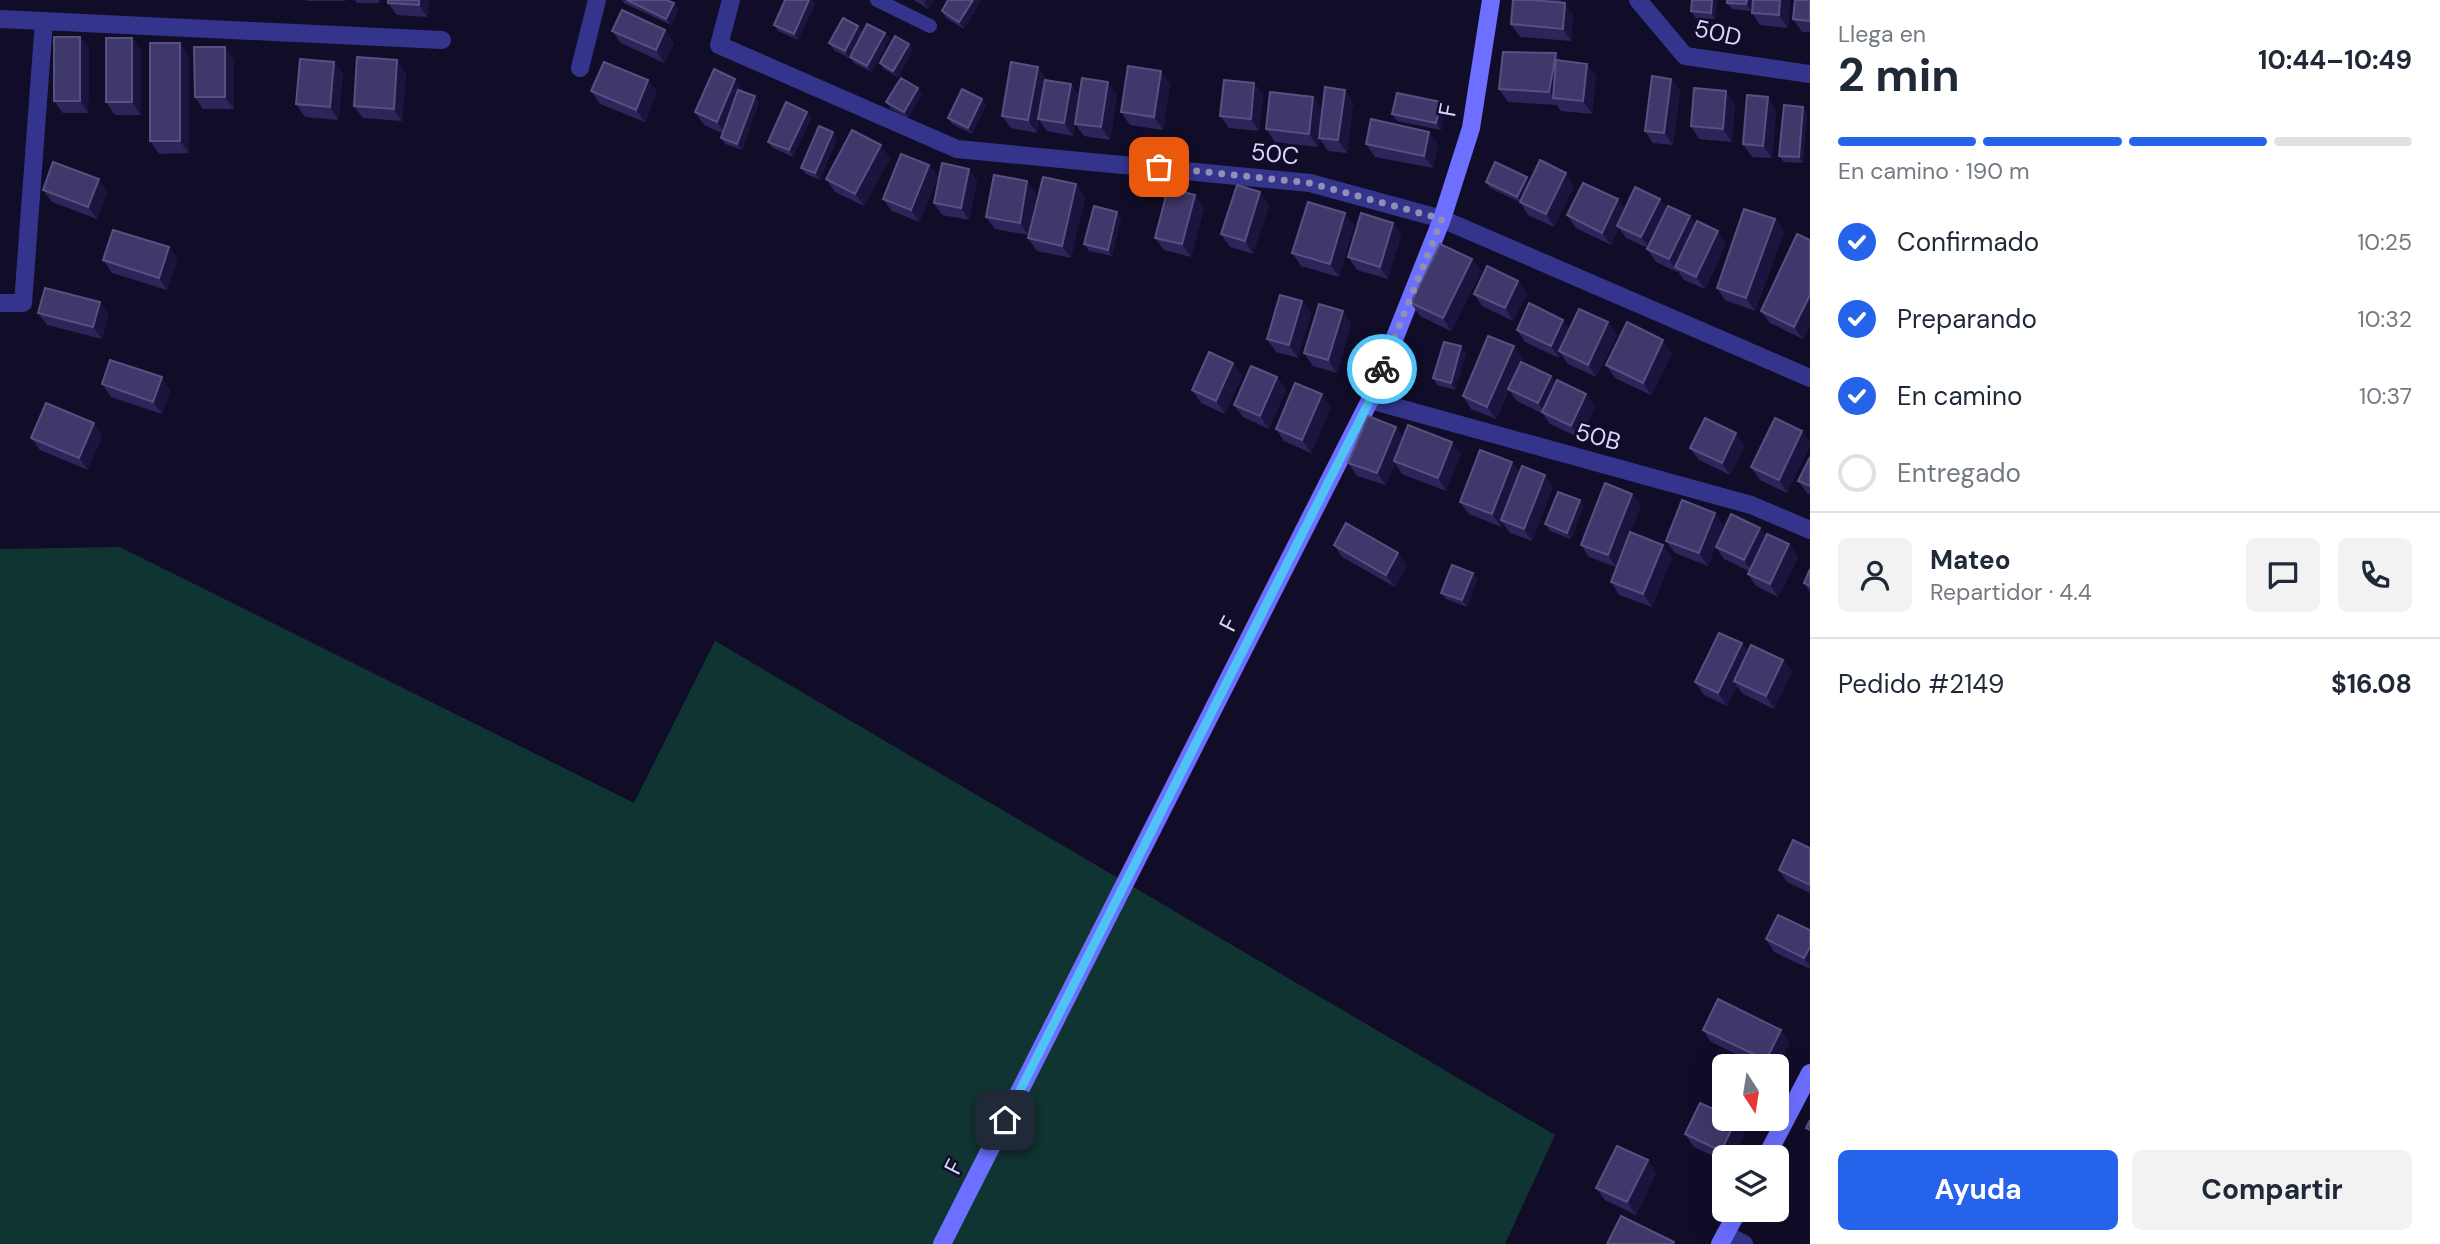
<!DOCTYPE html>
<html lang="es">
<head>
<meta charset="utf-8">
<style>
  :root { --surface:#fff; --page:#f2f2f3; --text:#1f2937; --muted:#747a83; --line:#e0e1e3; --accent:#2563eb }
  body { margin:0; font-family:"DM Sans",sans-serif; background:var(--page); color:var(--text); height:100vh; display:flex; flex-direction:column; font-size:26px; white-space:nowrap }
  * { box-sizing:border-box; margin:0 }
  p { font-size:23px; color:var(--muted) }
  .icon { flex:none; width:38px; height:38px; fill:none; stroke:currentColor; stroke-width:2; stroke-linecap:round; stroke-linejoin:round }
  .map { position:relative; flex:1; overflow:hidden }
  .details { display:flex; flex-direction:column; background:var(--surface); width:630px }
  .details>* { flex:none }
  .needle { width:46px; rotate:168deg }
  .fabs { position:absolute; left:1712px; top:1054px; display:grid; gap:14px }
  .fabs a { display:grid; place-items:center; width:77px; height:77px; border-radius:10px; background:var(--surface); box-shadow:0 7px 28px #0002; font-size:35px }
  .pin { position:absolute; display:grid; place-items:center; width:60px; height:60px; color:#fff; margin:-30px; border-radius:14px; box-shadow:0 4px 10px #0006 }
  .courier { position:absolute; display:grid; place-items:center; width:70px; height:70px; margin:-35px; border:5px solid #4fc3f7; border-radius:50%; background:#fff; color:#222; box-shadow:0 2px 9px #0007 }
  .overview em { font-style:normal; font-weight:700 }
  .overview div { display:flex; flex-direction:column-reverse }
  .overview { display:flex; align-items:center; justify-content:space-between; height:119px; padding:0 28px }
  h1 { font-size:46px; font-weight:700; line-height:52px }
  .bar { display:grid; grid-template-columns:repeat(4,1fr); gap:10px 7px; align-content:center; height:84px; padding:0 28px }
  .bar i { height:9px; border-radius:5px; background:var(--line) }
  .bar .active { background:var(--accent) }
  .bar p { grid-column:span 4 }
  .line { display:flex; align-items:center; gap:18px; padding:0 28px; border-top:2px solid var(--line) }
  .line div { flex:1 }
  .round { display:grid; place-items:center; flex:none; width:74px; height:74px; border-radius:10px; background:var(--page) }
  ol { padding:0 28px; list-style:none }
  li { display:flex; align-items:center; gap:21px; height:77px }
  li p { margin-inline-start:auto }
  li .icon { padding:7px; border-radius:50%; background:var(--accent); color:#fff; stroke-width:4 }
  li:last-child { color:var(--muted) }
  li i { width:38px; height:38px; border:4px solid var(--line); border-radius:50% }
  .cta { display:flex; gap:14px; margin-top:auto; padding:14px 28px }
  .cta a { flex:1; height:80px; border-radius:10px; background:var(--accent); color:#fff; font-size:28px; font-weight:700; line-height:80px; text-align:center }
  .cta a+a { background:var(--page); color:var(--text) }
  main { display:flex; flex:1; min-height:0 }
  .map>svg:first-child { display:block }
</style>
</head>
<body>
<main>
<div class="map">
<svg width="1810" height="1244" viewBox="0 0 1810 1244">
  <rect width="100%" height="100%" fill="#110d29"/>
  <path fill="#103431" d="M120,547L634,803L715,641L1555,1135L1505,1244H0V549Z"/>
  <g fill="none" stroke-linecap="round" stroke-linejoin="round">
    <path stroke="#34348c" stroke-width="14" d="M877,0L930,26"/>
    <path stroke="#34348c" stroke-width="18" d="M731,0L719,45L957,149L1310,183L1442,219L1810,378
      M1638,0L1685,56L1810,74
      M0,19L442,40
      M580,68L597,0
      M0,303H23L44,21
      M1370,400L1751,505L1810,530
      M1725,1234L1744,1244"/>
    <path stroke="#6c6fff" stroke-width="18" d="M1766,1157L1810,1073
      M942,1244L1370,400L1442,219L1471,128L1491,0
      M1720,1244L1739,1209"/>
  </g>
  <path fill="#2d2559" d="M307,0H345V1H307Z
    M355,0H379V3H357Z
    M388,0H429L427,17L397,15L388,3Z
    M622,0H666L674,3L678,10L671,25L624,3Z
    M785,0H812L815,4L798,40L778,31L774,25Z
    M914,0H934L928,9Z
    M948,0H981L964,29L946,18L942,11Z
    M1513,0H1561V2L1573,15L1571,41L1520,37L1511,24Z
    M1692,0H1717L1715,19L1696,18L1691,11Z
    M1727,0H1752L1751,11L1732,9L1727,3Z
    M1753,0H1790L1788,28L1760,25L1752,13Z
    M1810,0V32H1802L1793,19Z
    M858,26L863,32L849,58L834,50L829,43Z
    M665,30L674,43L664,63L621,43L612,31Z
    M885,33L889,39L872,72L854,63L850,57Z
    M80,37L89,49L88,113H63L54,101Z
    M132,38L141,50V115H115L106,102Z
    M913,50L898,77L884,69L880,63Z
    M189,56V153L159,154L150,141Z
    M234,59V109H203L195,97Z
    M1561,61L1587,64L1596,76L1592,114L1561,111L1557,105L1508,102L1499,89Z
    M334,62L343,74L338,120L305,117L296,104Z
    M1038,67L1046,80L1071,84L1079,96L1117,95L1110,140L1084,136L1075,124L1077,112L1073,136L1047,131L1039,120L1037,133L1011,128L1002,116Z
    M406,73L402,121L363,118L354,106Z
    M1671,79L1680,91L1673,145L1653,143L1645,131Z
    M648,80L657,92L645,122L600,104L591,91Z
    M1170,83L1163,130L1130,125L1121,112Z
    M1254,83L1263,95L1259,131L1229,128L1220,116Z
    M918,88L922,94L908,118L891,109L886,102Z
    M744,91L759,102L742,150L725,144L721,138L722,133L704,125L695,112Z
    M1313,97L1322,110L1318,147L1275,142L1266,129Z
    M1353,102L1347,153L1328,151L1319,138Z
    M1441,102L1445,109L1441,130L1397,121L1392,114Z
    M1735,103L1732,142L1699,139L1691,126Z
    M986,105L972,134L952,124L948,118Z
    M1776,110L1772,158L1752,157L1743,144Z
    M807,112L811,118L793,157L773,148L768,142Z
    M1807,113L1803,163L1784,162L1779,156Z
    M837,138L820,180L806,174L801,168Z
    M1366,144H1438L1433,168L1375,157Z
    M890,158L864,206L835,192L826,179Z
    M929,165L938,177L919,222L892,211L883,199Z
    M1527,177L1530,181L1574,186L1554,227L1528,215L1520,202L1490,188L1486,182Z
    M977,181L969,220L942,215L934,203Z
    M1076,184L1085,197L1071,258L1037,251L1028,238Z
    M43,190L107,191L97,219L52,202Z
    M1036,193L1028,235L995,229L986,217Z
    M1660,199L1667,209L1690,216L1696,225L1726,244L1705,289L1684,280L1678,271L1677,272L1656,262L1647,249L1648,248L1626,238L1619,228L1611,245L1576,228L1567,215L1625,209Z
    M1269,205L1253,254L1230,247L1221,234Z
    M1204,208L1191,257L1164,250L1155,238Z
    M1117,212L1121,218L1112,256L1089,251L1084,244Z
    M1775,219L1784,232L1755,311L1725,300L1717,288Z
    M1393,223L1401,235L1388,279L1357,270L1348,257Z
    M1354,225L1339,277L1301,266L1292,253Z
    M1810,240V325L1803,339L1770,323L1761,311Z
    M169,247L177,260L167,290L112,273L103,260Z
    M1472,259L1481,271L1451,331L1420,316L1411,303Z
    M1518,281L1527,293L1513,321L1482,306L1474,294Z
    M1302,301L1311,313L1298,358L1276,352L1267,339Z
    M1343,311L1351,323L1337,373L1313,366L1304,353Z
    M38,313L109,314L102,339L47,325Z
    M1570,329L1617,335L1596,377L1568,364L1561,354L1559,358L1525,342L1517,330Z
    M1461,346L1466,353L1455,390L1437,385L1433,378Z
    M1672,353L1651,395L1615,378L1606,365Z
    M1523,358L1519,366L1551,376L1556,382L1586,394L1595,407L1580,438L1550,424L1543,414L1517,401L1509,390L1496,419L1471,409L1463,396Z
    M1233,363L1242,375L1225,414L1201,403L1192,390Z
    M1277,377L1286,390L1269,429L1243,417L1234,405Z
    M102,384L170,390L162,414L111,397Z
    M1331,407L1311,453L1284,441L1276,429Z
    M94,423L102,436L88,470L40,450L31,438Z
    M1802,431L1810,442V446L1787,493L1760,480L1751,467Z
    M1403,437L1461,454L1446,491L1402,474L1395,463L1386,485L1357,476L1348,463Z
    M1745,445L1730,475L1699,460L1690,448Z
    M1810,457V495L1807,493L1798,481Z
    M1512,462L1520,473L1545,475L1553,487L1532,541L1510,533L1502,522L1501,527L1469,514L1460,502Z
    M1632,494L1641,506L1630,532L1672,557L1652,607L1619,595L1611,582L1616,567L1589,557L1581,545Z
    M1580,500L1584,506L1571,539L1550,531L1545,524Z
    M1723,525L1708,566L1675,553L1666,541Z
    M1766,536L1789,544L1798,557L1778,597L1756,586L1748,574L1749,571L1724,559L1716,547Z
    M1334,545L1407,565L1395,587L1342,557Z
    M1810,569V592L1804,583Z
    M1473,573L1477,580L1467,607L1446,599L1441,593Z
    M1742,643L1748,652L1783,660L1792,672L1774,709L1743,694L1737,686L1727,706L1704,695L1695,682Z
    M1810,848V893L1787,882L1779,870Z
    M1810,930V969L1774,952L1766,939Z
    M1703,1030L1790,1042L1776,1070V1066H1761L1711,1042Z
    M1745,1133L1733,1157H1724V1161L1694,1147L1685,1134Z
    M1648,1160L1656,1173L1636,1215L1605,1200L1596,1188Z"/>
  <path fill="#1a143e" d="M419,0H429L427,17L419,5Z
    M809,0H812L815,4L798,40L794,34Z
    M926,0H934L928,9L924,3Z
    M973,0H981L964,29L959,22Z
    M1712,0H1717L1715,19L1711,13Z
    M1747,0H1752L1751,11L1746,4Z
    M1780,0H1790L1788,28L1779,15Z
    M674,3L678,10L671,25L666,19Z
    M1565,3L1573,15L1571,41L1563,29Z
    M858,26L863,32L849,58L845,51Z
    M665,30L674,43L664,63L656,50Z
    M885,33L889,39L872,72L867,66Z
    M80,37L89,49L88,113L80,101Z
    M132,38L141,50V115L132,102Z
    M180,43L189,56V153L180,141Z
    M909,44L913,50L898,77L893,71Z
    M225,47L234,59V109L225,97Z
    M1556,53L1565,66L1554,98L1549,92Z
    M397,60L406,73L402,121L394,109Z
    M334,62L343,74L338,120L330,107Z
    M1587,64L1596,76L1592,114L1583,101Z
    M1038,67L1046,79L1037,133L1028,120Z
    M1161,71L1170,83L1163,130L1154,117Z
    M735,79L744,91L726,134L717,122Z
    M1671,79L1680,91L1673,145L1664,133Z
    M648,80L657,92L645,122L636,110Z
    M1108,82L1117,95L1110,140L1101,127Z
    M1254,83L1263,95L1259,131L1251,119Z
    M1071,84L1079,97L1073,136L1064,123Z
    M918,88L922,94L908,118L904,112Z
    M1345,90L1353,102L1347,153L1338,140Z
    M1726,91L1735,103L1732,142L1723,129Z
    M755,96L759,102L742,150L737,144Z
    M1313,97L1322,110L1318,147L1309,134Z
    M1768,97L1776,110L1772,158L1763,146Z
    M982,99L986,105L972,134L968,128Z
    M1441,102L1445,109L1441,130L1436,123Z
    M1803,107L1807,113L1803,163L1799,157Z
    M807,112L811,118L793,157L789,150Z
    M833,132L837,138L820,180L815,173Z
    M1429,132L1438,144L1433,168L1424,156Z
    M881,145L890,158L864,206L855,194Z
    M929,165L938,177L919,222L911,210Z
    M969,169L977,181L969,220L961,208Z
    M1566,173L1574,186L1554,227L1546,214Z
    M1527,177L1531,184L1522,203L1517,197Z
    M99,179L107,191L97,219L88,207Z
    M1027,181L1036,193L1028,235L1020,223Z
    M1076,184L1085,197L1071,258L1062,246Z
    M1260,192L1269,205L1253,254L1245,241Z
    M1195,195L1204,208L1191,257L1182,244Z
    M1618,199L1627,212L1617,226L1619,228L1611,245L1602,233Z
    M1660,199L1668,211L1650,249L1641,237Z
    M1117,212L1121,218L1112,256L1108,250Z
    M1345,213L1354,225L1339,277L1330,264Z
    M1690,216L1698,229L1675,267L1677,272L1669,259Z
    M1775,219L1784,232L1755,311L1746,298Z
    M1393,223L1401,235L1388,279L1380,267Z
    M1718,231L1726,244L1705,289L1696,277Z
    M169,247L177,260L167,290L159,278Z
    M1472,259L1481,271L1451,331L1443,318Z
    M1518,281L1527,293L1513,321L1505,308Z
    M1810,295V325L1803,339L1794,327Z
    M1302,301L1311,313L1298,358L1289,345Z
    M100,302L109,314L102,339L93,327Z
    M1343,311L1351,323L1337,373L1328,360Z
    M1563,320L1572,332L1559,351L1561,354L1559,358L1551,346Z
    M1608,322L1617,335L1596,377L1588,365Z
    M1663,340L1672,353L1651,395L1643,383Z
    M1461,346L1466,353L1455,390L1451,383Z
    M1514,346L1523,358L1496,419L1487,407Z
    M1233,363L1242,375L1225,414L1216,401Z
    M1551,376L1560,388L1545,413L1538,403Z
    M162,377L170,390L162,414L153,402Z
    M1277,377L1286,390L1269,429L1260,416Z
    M1322,394L1331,407L1311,453L1302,440Z
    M1586,394L1595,407L1580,438L1571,426Z
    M94,423L102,436L88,470L79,458Z
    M1396,427L1405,439L1394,461L1395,463L1386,485L1377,473Z
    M1802,431L1810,442V446L1787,493L1779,480Z
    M1736,433L1745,445L1730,475L1722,463Z
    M1452,442L1461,454L1446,491L1438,478Z
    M1512,462L1521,475L1501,520L1502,522L1501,527L1492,514Z
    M1545,475L1553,487L1532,541L1524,529Z
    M1632,494L1641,506L1616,567L1608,555Z
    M1580,500L1584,506L1571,539L1567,533Z
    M1715,513L1723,525L1708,566L1699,553Z
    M1760,528L1769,540L1753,573L1744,560Z
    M1789,544L1798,557L1778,597L1770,584Z
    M1663,545L1672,557L1652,607L1643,594Z
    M1398,553L1407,565L1395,587L1386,575Z
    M1473,573L1477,580L1467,607L1462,600Z
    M1742,643L1751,656L1734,681L1737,686L1727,706L1718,693Z
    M1783,660L1792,672L1774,709L1766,696Z
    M1810,947V966L1804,958Z
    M1781,1030L1790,1042L1776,1070V1066H1770L1766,1060Z
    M1736,1120L1745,1133L1733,1157H1725L1721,1151Z
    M1648,1160L1656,1173L1636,1215L1627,1202Z"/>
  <path fill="#3f386a" stroke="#575182" stroke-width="2" d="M388,0H419V5L388,3Z
    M627,0H666L674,3L666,19Z
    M785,0H809L794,34L774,25Z
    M948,0H973L959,22L942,11Z
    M1513,0H1532L1565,3L1563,29L1511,24Z
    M1692,0H1712L1711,13L1691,11Z
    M1727,0H1747L1746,4L1727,3Z
    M1753,0H1780L1779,15L1752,13Z
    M1795,0H1810V21L1793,19Z
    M622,10L665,30L656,50L612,31Z
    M843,18L858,26L845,51L829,43Z
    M867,24L885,33L867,66L850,57Z
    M895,36L909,44L893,71L880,63Z
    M54,37H80V101H54Z
    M106,38H132V102H106Z
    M150,43H180V141H150Z
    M194,47H225V97H195Z
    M1503,52L1556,53L1549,92L1499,89Z
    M357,57L397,60L394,109L354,106Z
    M300,59L334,62L330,107L296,104Z
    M1556,60L1587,64L1583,101L1553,98Z
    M604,62L648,80L636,110L591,91Z
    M1011,62L1038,67L1028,120L1002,116Z
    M1128,66L1161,71L1154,117L1121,112Z
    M714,69L735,79L717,122L695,112Z
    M1652,76L1671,79L1664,133L1645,131Z
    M901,78L918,88L904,112L886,102Z
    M1082,78L1108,82L1101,127L1075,124Z
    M1045,80L1071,84L1064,123L1038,119Z
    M1224,80L1254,83L1251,119L1220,116Z
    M1325,87L1345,90L1338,140L1319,138Z
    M1694,88L1726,91L1723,129L1691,126Z
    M962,89L982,99L968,128L948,118Z
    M738,90L755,96L737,144L721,138Z
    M1270,92L1313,97L1309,134L1266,129Z
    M1397,93L1441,102L1436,123L1392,114Z
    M1747,95L1768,97L1763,146L1743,144Z
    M786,102L807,112L789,150L768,142Z
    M1784,105L1803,107L1799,157L1779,156Z
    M1371,119L1429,132L1424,156L1366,144Z
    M819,126L833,132L815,173L801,168Z
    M852,130L881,145L855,194L826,179Z
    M901,154L929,165L911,210L883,199Z
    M1540,160L1566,173L1546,214L1520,202Z
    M53,162L99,179L88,207L43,190Z
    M1495,162L1527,177L1517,197L1486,182Z
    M942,163L969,169L961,208L934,203Z
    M994,175L1027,181L1020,223L986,217Z
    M1043,177L1076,184L1062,246L1028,238Z
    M1583,183L1618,199L1602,233L1567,215Z
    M1237,185L1260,192L1245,241L1221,234Z
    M1635,187L1660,199L1641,237L1617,226Z
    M1168,188L1195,195L1182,244L1155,238Z
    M1308,202L1345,213L1330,264L1292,253Z
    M1094,206L1117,212L1108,250L1084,244Z
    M1668,206L1690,216L1669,259L1647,249Z
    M1744,209L1775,219L1746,298L1717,288Z
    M1361,213L1393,223L1380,267L1348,257Z
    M1697,221L1718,231L1696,277L1675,267Z
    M113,230L169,247L159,278L103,260Z
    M1797,234L1810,240V295L1794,327L1761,311Z
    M1440,244L1472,259L1443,318L1411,303Z
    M1487,266L1518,281L1505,308L1474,294Z
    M45,288L100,302L93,327L38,313Z
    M1280,295L1302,301L1289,345L1267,339Z
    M1529,303L1563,320L1551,346L1517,330Z
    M1319,304L1343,311L1328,360L1304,353Z
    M1579,309L1608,322L1588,365L1559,351Z
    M1627,322L1663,340L1643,383L1606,365Z
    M1488,336L1514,346L1487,407L1463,396Z
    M1444,342L1461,346L1451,383L1433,378Z
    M1209,352L1233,363L1216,401L1192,390Z
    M110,360L162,377L153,402L102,384Z
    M1521,362L1551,376L1538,403L1508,389Z
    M1251,366L1277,377L1260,416L1234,405Z
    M1557,380L1586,394L1571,426L1542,412Z
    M1295,383L1322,394L1302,440L1276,429Z
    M46,403L94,423L79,458L31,438Z
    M1368,416L1396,427L1377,473L1348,463Z
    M1705,418L1736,433L1722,463L1690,448Z
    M1775,418L1802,431L1779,480L1751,467Z
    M1408,425L1452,442L1438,478L1394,461Z
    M1480,450L1512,462L1492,514L1460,502Z
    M1810,457V486L1798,481Z
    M1522,466L1545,475L1524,529L1501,520Z
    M1605,483L1632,494L1608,555L1581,545Z
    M1558,492L1580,500L1567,533L1545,524Z
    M1682,500L1715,513L1699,553L1666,541Z
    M1731,514L1760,528L1744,560L1716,547Z
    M1346,523L1398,553L1386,575L1334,545Z
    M1630,532L1663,545L1643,594L1611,582Z
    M1767,534L1789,544L1770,584L1748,574Z
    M1452,565L1473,573L1462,600L1441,593Z
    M1810,569V586L1804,583Z
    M1719,633L1742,643L1718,693L1695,682Z
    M1751,645L1783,660L1766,696L1734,681Z
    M1793,840L1810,848V885L1779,870Z
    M1778,915L1810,930V947L1804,958L1766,939Z
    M1718,999L1781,1030L1766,1060L1703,1030Z
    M1700,1103L1724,1114V1118H1732L1736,1120L1721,1151L1685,1134Z
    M1810,1120V1130L1806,1128Z
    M1617,1146L1648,1160L1627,1202L1596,1188Z
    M1621,1216L1674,1242L1673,1244H1607Z"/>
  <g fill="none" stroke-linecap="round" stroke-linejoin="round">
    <path stroke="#928fb4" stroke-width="7" stroke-dasharray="0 12.6" d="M1159,167L1310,183L1442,219L1382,369"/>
    <path stroke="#4fc3f7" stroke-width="9" d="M1005,1120L1370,400L1382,369"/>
  </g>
  <g text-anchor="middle" stroke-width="5" stroke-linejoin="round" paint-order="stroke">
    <g font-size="24" fill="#d8d5ff" stroke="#110d29">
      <text transform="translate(1718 33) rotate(13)" y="8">50D</text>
      <text transform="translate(1448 110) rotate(-80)" y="8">F</text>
      <text transform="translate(1275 154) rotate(6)" y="8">50C</text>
      <text transform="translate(1598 437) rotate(15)" y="8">50B</text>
      <text transform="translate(1229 624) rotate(-63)" y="8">F</text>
      <text transform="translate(954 1167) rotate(-63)" y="8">F</text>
    </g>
  </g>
</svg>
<div class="fabs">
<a><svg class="needle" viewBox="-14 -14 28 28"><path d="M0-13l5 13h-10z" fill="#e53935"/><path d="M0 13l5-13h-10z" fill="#747a83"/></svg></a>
<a><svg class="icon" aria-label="layers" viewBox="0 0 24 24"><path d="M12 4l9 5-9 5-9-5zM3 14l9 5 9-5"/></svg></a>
</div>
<div class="pin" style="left:1159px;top:167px;background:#ea580c"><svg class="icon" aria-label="bag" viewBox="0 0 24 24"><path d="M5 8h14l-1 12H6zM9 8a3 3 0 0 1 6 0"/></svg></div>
<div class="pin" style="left:1005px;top:1120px;background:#1f2937"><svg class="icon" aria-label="home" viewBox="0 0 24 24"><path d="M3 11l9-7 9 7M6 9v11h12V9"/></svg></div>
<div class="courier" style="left:1382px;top:369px"><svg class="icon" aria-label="bike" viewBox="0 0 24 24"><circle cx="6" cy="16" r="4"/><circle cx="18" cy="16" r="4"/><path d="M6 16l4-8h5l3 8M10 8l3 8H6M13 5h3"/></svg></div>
</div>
<section class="details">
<div class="overview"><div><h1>2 min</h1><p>Llega en</p></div><em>10:44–10:49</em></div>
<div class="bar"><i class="active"></i><i class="active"></i><i class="active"></i><i></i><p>En camino · 190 m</p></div>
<ol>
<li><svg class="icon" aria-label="check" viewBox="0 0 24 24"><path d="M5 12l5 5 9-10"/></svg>Confirmado<p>10:25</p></li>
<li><svg class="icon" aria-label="check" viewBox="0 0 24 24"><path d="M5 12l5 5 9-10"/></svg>Preparando<p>10:32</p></li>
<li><svg class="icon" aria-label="check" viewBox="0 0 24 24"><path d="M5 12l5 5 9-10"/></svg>En camino<p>10:37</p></li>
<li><i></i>Entregado</li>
</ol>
<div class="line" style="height:126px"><a class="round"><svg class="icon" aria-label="person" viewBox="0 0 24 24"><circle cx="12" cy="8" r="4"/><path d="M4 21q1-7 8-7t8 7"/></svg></a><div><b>Mateo</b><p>Repartidor · 4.4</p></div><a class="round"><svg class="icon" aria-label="chat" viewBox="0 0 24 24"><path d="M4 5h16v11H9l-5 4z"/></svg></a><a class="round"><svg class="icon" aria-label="phone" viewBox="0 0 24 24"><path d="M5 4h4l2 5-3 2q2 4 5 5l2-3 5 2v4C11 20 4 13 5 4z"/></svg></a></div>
<div class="line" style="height:91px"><div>Pedido #2149</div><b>$16.08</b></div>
<div class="cta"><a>Ayuda</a><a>Compartir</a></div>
</section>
</main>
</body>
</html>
